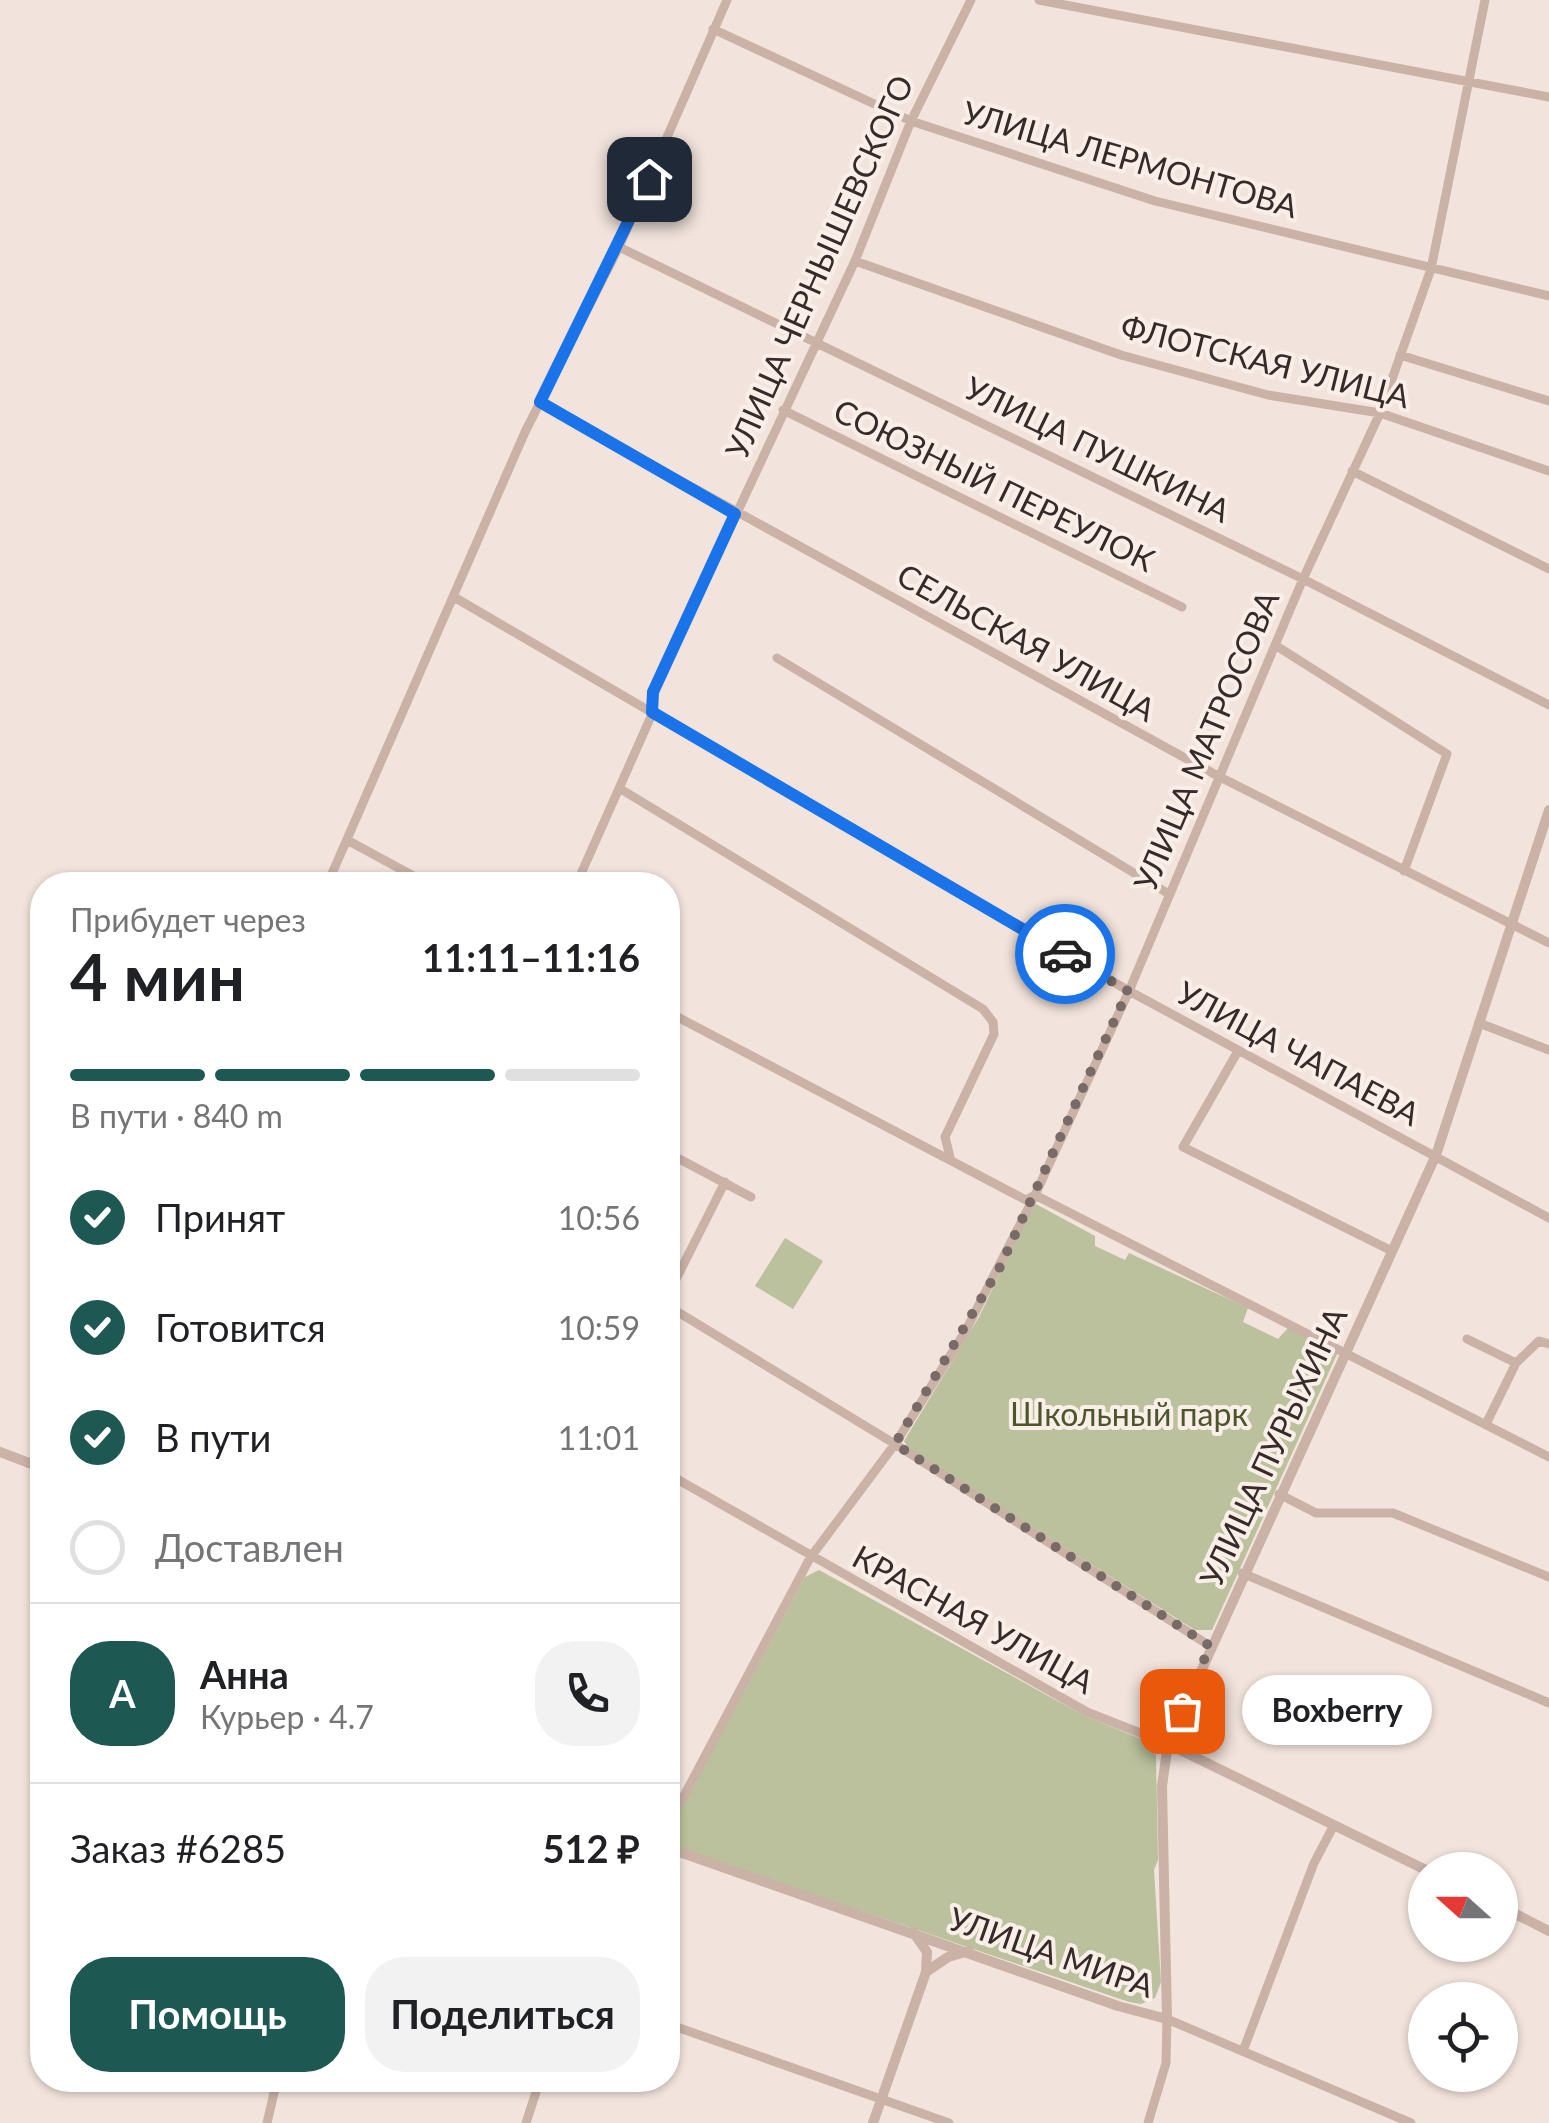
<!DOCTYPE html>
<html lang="ru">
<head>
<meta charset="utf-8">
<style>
  :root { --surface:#fff; --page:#f2f2f2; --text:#202124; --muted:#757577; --line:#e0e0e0; --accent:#1d5852 }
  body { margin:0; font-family:Lato,sans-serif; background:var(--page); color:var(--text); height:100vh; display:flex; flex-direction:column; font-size:38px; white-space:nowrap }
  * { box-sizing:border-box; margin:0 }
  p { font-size:32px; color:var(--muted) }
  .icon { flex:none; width:55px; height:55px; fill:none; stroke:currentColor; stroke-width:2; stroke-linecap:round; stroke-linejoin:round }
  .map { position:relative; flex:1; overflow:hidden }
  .panel { position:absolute; left:30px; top:872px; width:650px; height:1220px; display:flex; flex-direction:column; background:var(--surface); border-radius:40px; box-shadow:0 2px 8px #0004 }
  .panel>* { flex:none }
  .needle { width:65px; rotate:291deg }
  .controls { position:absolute; left:1408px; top:1852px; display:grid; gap:20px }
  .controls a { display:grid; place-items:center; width:110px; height:110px; border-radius:50%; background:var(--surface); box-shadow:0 2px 8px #0004; font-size:50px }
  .pin { position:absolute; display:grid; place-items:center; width:85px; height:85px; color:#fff; margin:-42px; border-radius:20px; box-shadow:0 5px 15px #0006 }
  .courier { position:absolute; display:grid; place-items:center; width:100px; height:100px; margin:-50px; border:8px solid #1a73e8; border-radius:50%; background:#fff; color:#222; box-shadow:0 2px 12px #0007 }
  .bubble { position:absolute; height:70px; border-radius:35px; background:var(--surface); box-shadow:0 2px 8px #0004; font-size:32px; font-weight:700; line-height:70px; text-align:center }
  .headline em { font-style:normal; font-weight:700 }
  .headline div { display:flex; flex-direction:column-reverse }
  .headline { display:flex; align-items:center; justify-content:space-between; height:170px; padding:0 40px }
  h1 { font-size:65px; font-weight:700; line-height:75px }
  .bar { display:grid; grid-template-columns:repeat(4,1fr); gap:15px 10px; align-content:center; height:120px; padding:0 40px }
  .bar i { height:12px; border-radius:8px; background:var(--line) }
  .bar .current { background:var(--accent) }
  .bar p { grid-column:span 4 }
  .line { display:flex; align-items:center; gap:25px; padding:0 40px; border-top:2px solid var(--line) }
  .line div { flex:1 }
  .round { display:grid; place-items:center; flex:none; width:105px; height:105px; border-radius:40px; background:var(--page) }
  ol { padding:0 40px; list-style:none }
  li { display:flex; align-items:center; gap:30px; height:110px }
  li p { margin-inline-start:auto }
  li .icon { padding:10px; border-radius:50%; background:var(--accent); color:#fff; stroke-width:4 }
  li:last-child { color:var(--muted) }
  li i { width:55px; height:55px; border:5px solid var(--line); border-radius:50% }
  .button { display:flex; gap:20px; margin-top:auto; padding:20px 40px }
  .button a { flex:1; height:115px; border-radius:40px; background:var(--accent); color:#fff; font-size:40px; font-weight:700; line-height:115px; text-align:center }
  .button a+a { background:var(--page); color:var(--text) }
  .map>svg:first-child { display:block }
</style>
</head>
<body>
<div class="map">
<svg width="1549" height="2123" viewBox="0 0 1549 2123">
  <rect width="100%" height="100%" fill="#f2e4dc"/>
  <path fill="#bac19c" d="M1034,1203L1095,1236V1246L1125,1260L1129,1253L1248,1308L1243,1322L1278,1339L1288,1328L1338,1352L1212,1630H1195L909,1449L904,1441L979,1317Z
    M785,1238L823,1261L793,1309L755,1286Z
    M819,1570L1085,1716L1151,1743L1156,1755L1158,1860L1154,1870L1161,1982L1155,1998L1141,2004L1129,2002L677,1848L671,1828L805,1577Z"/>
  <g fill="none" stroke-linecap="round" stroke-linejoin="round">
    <path stroke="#cab2a7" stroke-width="9" d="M1039,0L1549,97
      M713,29L911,121L1155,201L1549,296
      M619,247L1303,579L1549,705
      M855,261L1121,355L1268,395L1380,413L1549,471
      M1400,355L1549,401
      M539,403L1218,776L1549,943
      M783,410L1182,607
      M1352,471L1549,569
      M454,597L1129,991L1549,1218
      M1275,645L1447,754L1404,871
      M777,658L1169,894
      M619,788L983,1009L993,1022L994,1034L945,1137L951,1161
      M347,840L430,885
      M327,885L525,432L619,247L727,0
      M576,885L653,712V692L855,261L911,121L971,0
      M668,1012L1026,1200L1035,1195L1549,1457
      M1479,1023L1549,1050
      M1238,1051L1183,1147L1392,1251
      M668,1153L751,1197
      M668,1295L725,1182
      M668,1306L895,1444L1210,1646
      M1467,1339L1516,1363L1539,1341L1549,1344
      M1486,1424L1516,1363
      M668,1474L1087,1712L1168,1744
      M1279,1494L1316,1513H1393L1549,1577
      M1242,1573L1549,1703
      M668,1826L810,1558L895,1444L965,1332L1035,1195L1129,991L1303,579L1380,413L1431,269L1485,0
      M668,2024L949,2123
      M1243,2051L1314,1863L1334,1825
      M267,2123L277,2080
      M526,2123L540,2080
      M1148,2123L1166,2063L1167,2019L1411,2123"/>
    <path stroke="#cab2a7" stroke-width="10" d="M0,1452L42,1468
      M1168,1744L1426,1870
      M668,1848L1118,2006L1167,2019L1162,1786L1168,1744L1436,1155L1549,810
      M1500,1906L1549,1931
      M913,1932L927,1952L926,1972
      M873,2123L926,1972L948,1957L969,1951"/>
  </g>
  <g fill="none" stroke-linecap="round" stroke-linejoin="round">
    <path stroke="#786b67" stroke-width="10" stroke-dasharray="0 18" d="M1065,954L1128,991L1000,1267L895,1444L1210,1646L1182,1711"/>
    <path stroke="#1a73e8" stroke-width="12" d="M649,179L540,402L735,514L653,692L652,712L1065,954"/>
  </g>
  <g text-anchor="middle" stroke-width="8" stroke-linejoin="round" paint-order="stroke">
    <g font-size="32" fill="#372a28" stroke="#f9efe8">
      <text transform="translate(1130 160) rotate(16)" y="11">УЛИЦА ЛЕРМОНТОВА</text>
      <text transform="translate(820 267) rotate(-66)" y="11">УЛИЦА ЧЕРНЫШЕВСКОГО</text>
      <text transform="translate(1265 362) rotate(14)" y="11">ФЛОТСКАЯ УЛИЦА</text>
      <text transform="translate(1097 450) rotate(26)" y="11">УЛИЦА ПУШКИНА</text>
      <text transform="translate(994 486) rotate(26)" y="11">СОЮЗНЫЙ ПЕРЕУЛОК</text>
      <text transform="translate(1026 643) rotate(29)" y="11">СЕЛЬСКАЯ УЛИЦА</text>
      <text transform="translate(1207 741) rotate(-67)" y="11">УЛИЦА МАТРОСОВА</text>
      <text transform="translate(1298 1054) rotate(28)" y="11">УЛИЦА ЧАПАЕВА</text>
      <text transform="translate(1274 1447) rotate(-65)" y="11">УЛИЦА ПУРЫХИНА</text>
      <text transform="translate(973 1620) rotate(29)" y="11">КРАСНАЯ УЛИЦА</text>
      <text transform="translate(1051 1953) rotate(19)" y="11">УЛИЦА МИРА</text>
    </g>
    <g font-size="32" fill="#4c552c" stroke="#f9efe8">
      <text x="1129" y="1426">Школьный парк</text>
    </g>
  </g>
</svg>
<div class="controls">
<a><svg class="needle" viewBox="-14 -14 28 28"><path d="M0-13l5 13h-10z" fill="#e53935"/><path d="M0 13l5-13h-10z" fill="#757577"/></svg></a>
<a><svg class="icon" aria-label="locate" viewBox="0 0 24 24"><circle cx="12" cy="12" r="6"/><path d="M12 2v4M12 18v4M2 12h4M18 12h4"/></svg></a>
</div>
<div class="pin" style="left:1182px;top:1711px;background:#ea580c"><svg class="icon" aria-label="bag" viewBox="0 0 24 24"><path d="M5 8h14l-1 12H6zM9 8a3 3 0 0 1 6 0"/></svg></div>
<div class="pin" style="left:649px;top:179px;background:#1f2937"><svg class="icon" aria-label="home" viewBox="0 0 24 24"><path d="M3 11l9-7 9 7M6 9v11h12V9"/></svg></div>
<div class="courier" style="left:1065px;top:954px"><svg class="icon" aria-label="car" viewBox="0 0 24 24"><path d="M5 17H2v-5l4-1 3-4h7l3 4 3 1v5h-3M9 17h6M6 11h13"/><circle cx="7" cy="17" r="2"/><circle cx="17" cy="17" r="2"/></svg></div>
<div class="bubble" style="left:1242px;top:1675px;width:190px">Boxberry</div>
<section class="panel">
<div class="headline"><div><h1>4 мин</h1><p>Прибудет через</p></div><em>11:11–11:16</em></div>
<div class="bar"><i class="current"></i><i class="current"></i><i class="current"></i><i></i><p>В пути · 840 m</p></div>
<ol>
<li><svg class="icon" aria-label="check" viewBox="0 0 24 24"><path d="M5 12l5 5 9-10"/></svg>Принят<p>10:56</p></li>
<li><svg class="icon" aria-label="check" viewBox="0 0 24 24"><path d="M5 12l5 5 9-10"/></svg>Готовится<p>10:59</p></li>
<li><svg class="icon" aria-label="check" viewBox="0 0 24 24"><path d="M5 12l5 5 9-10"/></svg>В пути<p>11:01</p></li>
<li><i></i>Доставлен</li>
</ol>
<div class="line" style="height:180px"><b class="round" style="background:var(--accent);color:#fff">А</b><div><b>Анна</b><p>Курьер · 4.7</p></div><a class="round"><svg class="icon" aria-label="phone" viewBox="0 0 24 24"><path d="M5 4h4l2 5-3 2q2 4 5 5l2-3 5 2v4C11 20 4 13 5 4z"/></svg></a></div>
<div class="line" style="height:130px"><div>Заказ #6285</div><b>512 ₽</b></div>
<div class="button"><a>Помощь</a><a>Поделиться</a></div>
</section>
</div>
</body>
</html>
